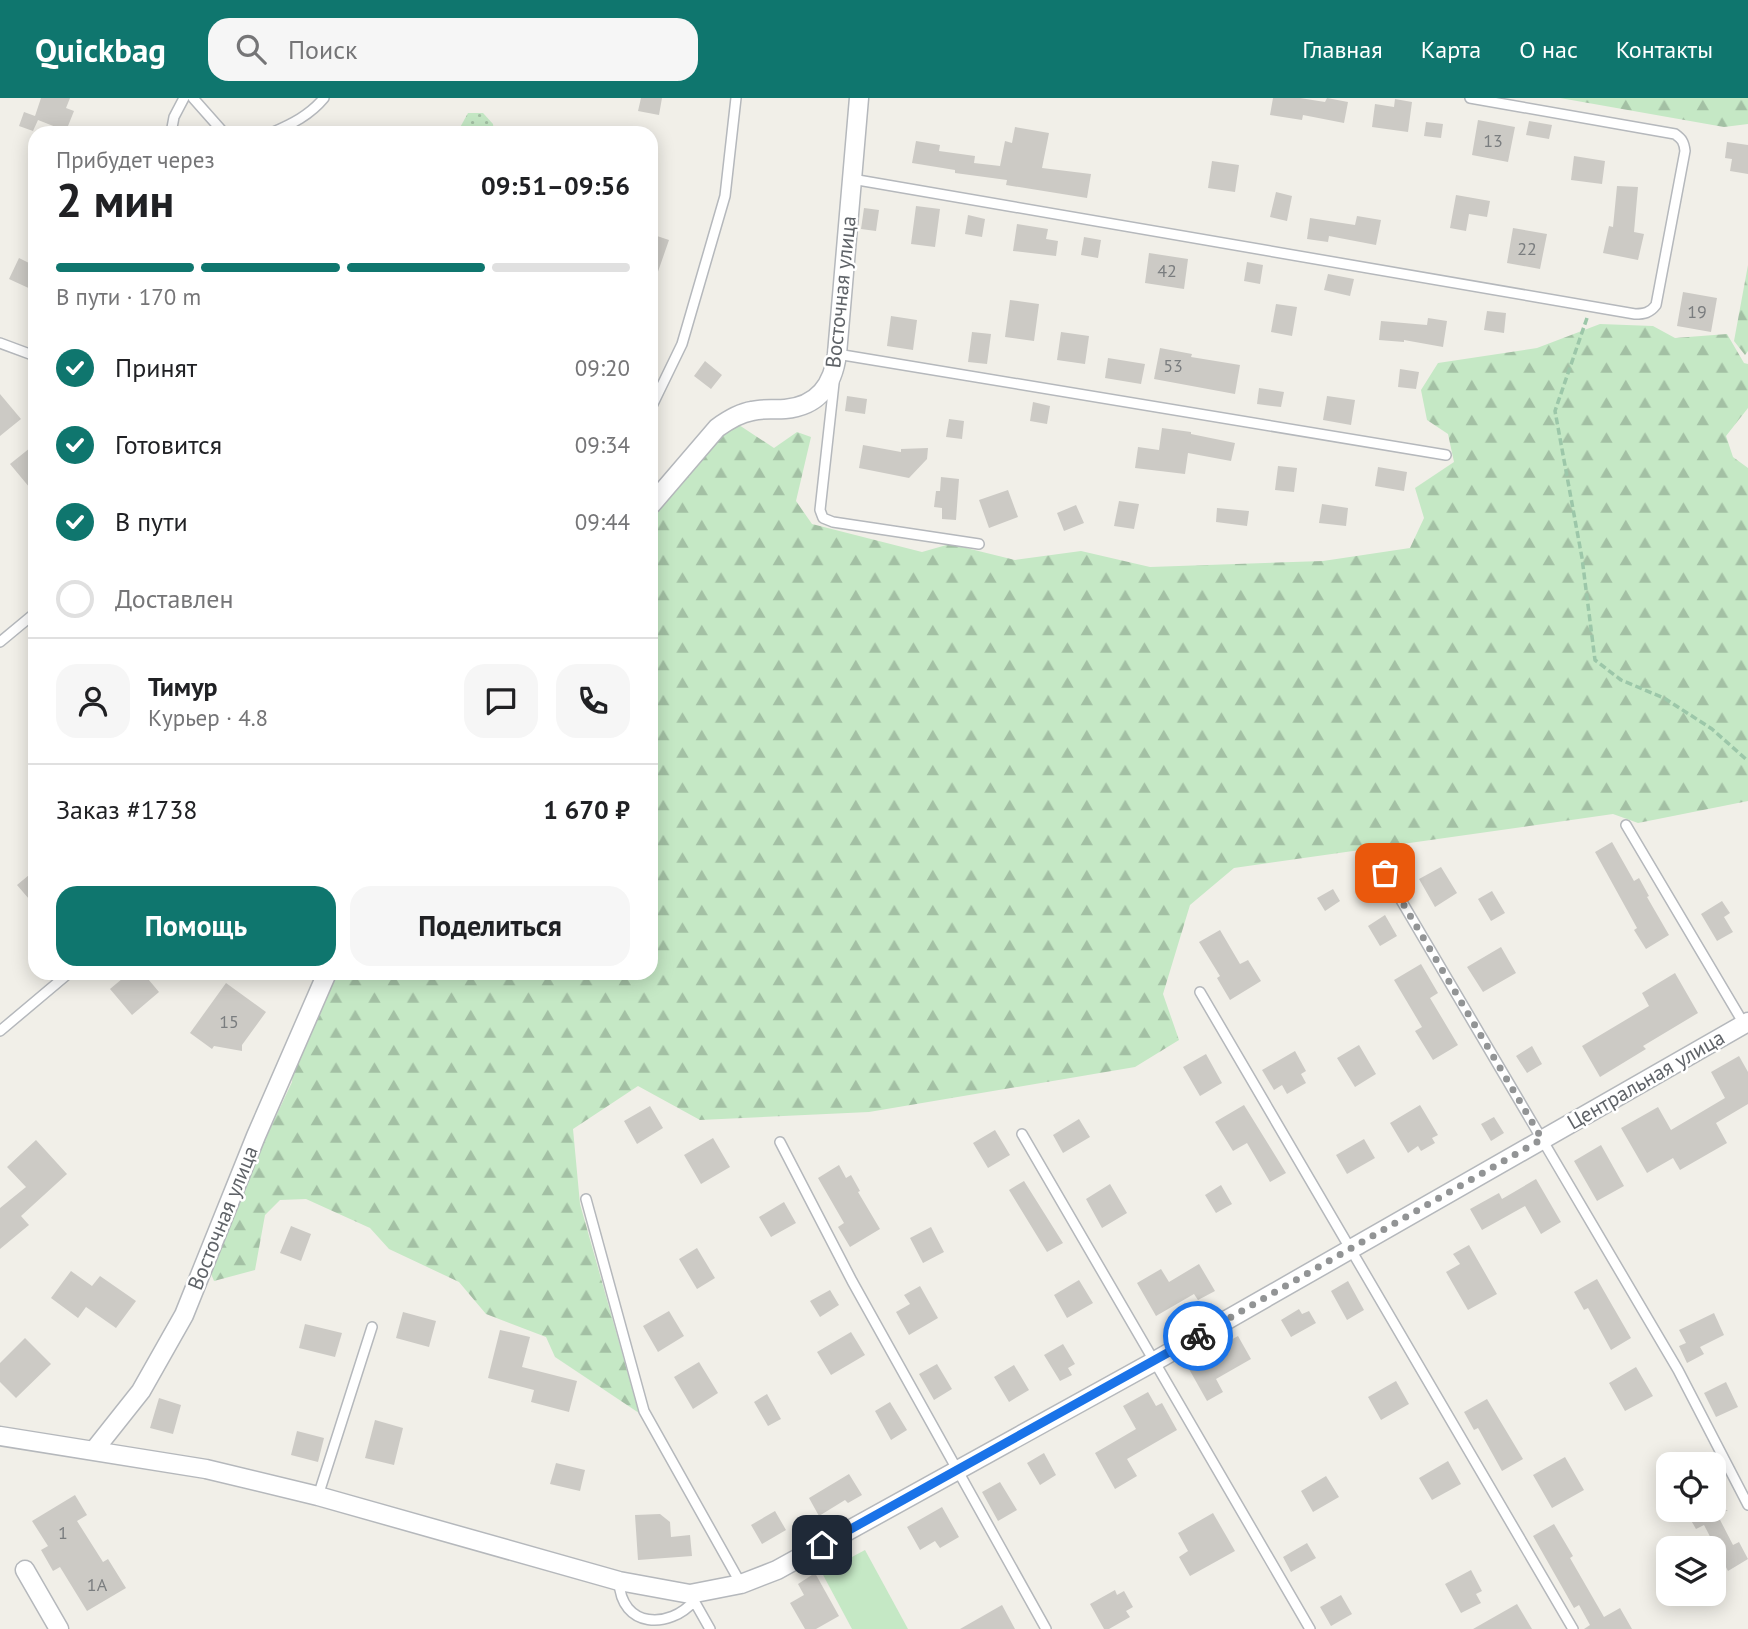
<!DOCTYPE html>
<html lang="ru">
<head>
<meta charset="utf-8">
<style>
  :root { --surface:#fff; --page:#f6f6f6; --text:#202124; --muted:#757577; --line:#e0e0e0; --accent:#0f766e }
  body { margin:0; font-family:"PT Sans",sans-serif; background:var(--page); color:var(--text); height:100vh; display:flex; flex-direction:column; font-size:26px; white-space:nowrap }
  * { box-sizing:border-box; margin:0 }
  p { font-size:23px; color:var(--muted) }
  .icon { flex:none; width:38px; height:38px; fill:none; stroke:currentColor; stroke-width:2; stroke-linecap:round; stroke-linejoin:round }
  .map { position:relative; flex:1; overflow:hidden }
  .details { position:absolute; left:28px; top:28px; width:630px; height:854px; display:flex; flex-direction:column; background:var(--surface); border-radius:21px; box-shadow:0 4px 18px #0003 }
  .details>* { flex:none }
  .tools { position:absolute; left:1656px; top:1354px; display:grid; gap:14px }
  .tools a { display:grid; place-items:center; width:70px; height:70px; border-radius:14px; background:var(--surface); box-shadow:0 4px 18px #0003; font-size:35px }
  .pin { position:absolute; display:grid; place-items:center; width:60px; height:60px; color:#fff; margin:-30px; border-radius:14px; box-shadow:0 4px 10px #0006 }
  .courier { position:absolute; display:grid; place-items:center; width:70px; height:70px; margin:-35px; border:5px solid #1a73e8; border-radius:50%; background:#fff; color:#222; box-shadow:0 2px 9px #0007 }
  .headline em { font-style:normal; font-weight:700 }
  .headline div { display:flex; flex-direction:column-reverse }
  .headline { display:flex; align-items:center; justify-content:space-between; height:119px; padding:0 28px }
  h1 { font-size:46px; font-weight:700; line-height:52px }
  .bar { display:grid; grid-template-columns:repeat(4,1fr); gap:10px 7px; align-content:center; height:84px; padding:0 28px }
  .bar i { height:9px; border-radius:5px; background:var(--line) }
  .bar .current { background:var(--accent) }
  .bar p { grid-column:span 4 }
  .line { display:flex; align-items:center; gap:18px; padding:0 28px; border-top:2px solid var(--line) }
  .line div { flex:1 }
  .round { display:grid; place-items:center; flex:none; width:74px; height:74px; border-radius:21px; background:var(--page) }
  ol { padding:0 28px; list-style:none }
  li { display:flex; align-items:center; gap:21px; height:77px }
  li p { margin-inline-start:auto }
  li .icon { padding:7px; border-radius:50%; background:var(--accent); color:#fff; stroke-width:4 }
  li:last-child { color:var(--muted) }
  li i { width:38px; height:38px; border:4px solid var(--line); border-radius:50% }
  .button { display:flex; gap:14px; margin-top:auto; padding:14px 28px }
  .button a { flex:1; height:80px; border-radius:21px; background:var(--accent); color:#fff; font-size:28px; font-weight:700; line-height:80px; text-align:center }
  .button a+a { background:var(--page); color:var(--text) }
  header { display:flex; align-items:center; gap:42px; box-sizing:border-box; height:98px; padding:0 35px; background:var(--accent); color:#fff }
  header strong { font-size:33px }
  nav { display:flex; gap:38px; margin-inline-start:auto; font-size:24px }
  .search { width:490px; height:63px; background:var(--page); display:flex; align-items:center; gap:18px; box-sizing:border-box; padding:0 24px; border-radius:21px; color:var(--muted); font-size:26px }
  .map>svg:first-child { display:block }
</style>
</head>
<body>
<header>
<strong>Quickbag</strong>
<div class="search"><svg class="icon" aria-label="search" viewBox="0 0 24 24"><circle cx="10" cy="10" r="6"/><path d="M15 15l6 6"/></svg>Поиск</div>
<nav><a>Главная</a><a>Карта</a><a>О нас</a><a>Контакты</a></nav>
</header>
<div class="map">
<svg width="1748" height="1531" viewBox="0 0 1748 1531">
  <defs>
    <pattern id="grass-dots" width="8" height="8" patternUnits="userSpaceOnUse" patternTransform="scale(1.75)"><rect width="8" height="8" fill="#c5e8c5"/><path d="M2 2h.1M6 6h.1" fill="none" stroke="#a3c0a4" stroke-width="1.8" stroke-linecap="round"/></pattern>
    <pattern id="forest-firs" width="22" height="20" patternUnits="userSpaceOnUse" patternTransform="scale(1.75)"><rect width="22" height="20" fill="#c5e8c5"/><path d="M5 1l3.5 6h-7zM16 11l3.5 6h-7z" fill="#a3c0a4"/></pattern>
  </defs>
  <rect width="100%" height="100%" fill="#f1efe8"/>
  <path fill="url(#grass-dots)" d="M468,15H483L493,26L494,35H457Z"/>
  <path fill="url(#forest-firs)" d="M1560,0H1748V26L1724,29Z
    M1748,167V253L1745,257L1734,243Z
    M1600,226L1653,228L1675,240L1727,236L1744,265L1748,266V310L1726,338L1733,359L1748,370V703L1638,725L1613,716L1234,770L1190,807L1163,896L1179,942L1135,969L869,1014L700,1022L638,988L573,1031L580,1106L639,1315L555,1259L546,1239L486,1216L459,1184L389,1151L370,1130L306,1101L280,1102L265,1117L255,1172L214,1183L207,1166L292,984L295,944L333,875H651V424L713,338L739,327L774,350L797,334L811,339L796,403L812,426L922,454L950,446L1015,462L1081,453L1150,469L1323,463L1410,450L1424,420L1415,390L1454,364L1448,336L1427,322L1421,292L1438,265L1537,250Z"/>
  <path fill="#c5e8c5" d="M865,1452L908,1531H852L822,1475Z"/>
  <path fill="#cccac5" d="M41,0H70L66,10L74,13L66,33L38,22L33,33L19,28L24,14L35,18Z
    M641,0H662L659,17L638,13Z
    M1273,0H1300L1325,4L1327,0L1348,4L1344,25L1303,17L1302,22L1270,17Z
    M1395,1L1412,4L1408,34L1372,29L1375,6L1394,9Z
    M1478,22L1515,29L1508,64L1472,57Z
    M1529,23L1552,27L1549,41L1526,37Z
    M1426,24L1443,26L1441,40L1424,38Z
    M1015,29L1049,35L1042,70L1091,76L1087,100L1006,87L1007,82L955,75V72L912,65L916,43L940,47L939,53L975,58L974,65L1000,68L1005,43L1012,45Z
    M1727,44L1748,47V76L1730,73L1732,61L1725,60Z
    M1574,58L1605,63L1602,86L1571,82Z
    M1212,63L1239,67L1235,94L1208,90Z
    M1617,88L1638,89L1634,134L1644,136L1638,162L1603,155L1609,128L1613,129Z
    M1276,94L1292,98L1287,123L1270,119Z
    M1456,97L1490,103L1487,119L1469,116L1466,133L1450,130Z
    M916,108L940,111L935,149L911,146Z
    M864,110L879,112L876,133L861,131Z
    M968,117L985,121L982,139L965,136Z
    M1357,118L1381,122L1376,147L1329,138L1328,144L1307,141L1310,120L1355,127Z
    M1017,126L1048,131L1046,141L1058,143L1056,158L1013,153Z
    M1513,130L1547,136L1540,171L1507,165Z
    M651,136L669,142L653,188L651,187Z
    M1084,139L1101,142L1098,160L1081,157Z
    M1149,155L1188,161L1184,191L1145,185Z
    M19,160L35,168V193L9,181Z
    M1247,164L1263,167L1260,186L1244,183Z
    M1328,176L1354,181L1350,198L1324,192Z
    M1683,194L1717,200L1711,234L1677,228Z
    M1010,202L1039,206L1034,243L1005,239Z
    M1276,206L1297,209L1292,238L1271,234Z
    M1487,213L1506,215L1504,235L1484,232Z
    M891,218L917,222L913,252L887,248Z
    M1428,220L1447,223L1443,249L1404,242V244L1379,242L1381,223L1427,227Z
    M972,234L991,236L987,266L968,264Z
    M1061,234L1089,238L1085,266L1057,262Z
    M1160,250L1192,256L1191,259L1240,267L1235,296L1154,281Z
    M1108,260L1145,266L1141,286L1105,280Z
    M705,263L722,277L711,291L694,278Z
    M1400,271L1419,274L1416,291L1398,289Z
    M1259,290L1284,294L1281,309L1257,306Z
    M0,296L21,321L0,338Z
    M847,298L867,301L865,316L845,313Z
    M1327,298L1355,302L1351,327L1323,322Z
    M1033,304L1050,308L1047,326L1030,323Z
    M949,321L964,323L962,341L946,339Z
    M1162,330L1191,334V336L1235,345L1231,363L1188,355L1185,376L1135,370L1138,349L1159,352Z
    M35,346V396L10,366Z
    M863,347L901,354V351L928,350L927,361L909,380L859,370Z
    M1278,368L1297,370L1294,394L1275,392Z
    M1378,369L1407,374L1404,393L1375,388Z
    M941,379L959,381L956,422L942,421V410L934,409L936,393H940Z
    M1008,392L1018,419L989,430L979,402Z
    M1119,403L1139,406L1134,431L1114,428Z
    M1322,406L1348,410L1346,428L1319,425Z
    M1076,407L1084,425L1064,433L1057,415Z
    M1217,410L1249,413L1247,428L1216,424Z
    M1612,744L1634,783L1639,780L1649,798L1647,799L1669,837L1646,851L1634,832L1637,830L1595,754Z
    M1441,769L1457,795L1435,809L1419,781Z
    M35,772V808L17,787Z
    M1333,791L1340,803L1325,813L1317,800Z
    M1492,793L1505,815L1491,823L1478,801Z
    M1722,803L1730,815L1724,819L1733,834L1717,843L1701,816Z
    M1385,817L1397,838L1380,848L1368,828Z
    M1220,832L1240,866L1248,862L1261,883L1230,902L1217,880L1220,878L1199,844Z
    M1501,849L1516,875L1483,894L1467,869Z
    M1421,866L1438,895L1430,900L1458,947L1433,962L1415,933L1422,929L1394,882Z
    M129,875H143L159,894L132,917L110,891Z
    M1675,875L1698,915L1643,948L1646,951L1600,979L1582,948L1649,908L1642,895Z
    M226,885L266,914L242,947V953L214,948L212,951L190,935Z
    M1359,947L1376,976L1355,989L1337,960Z
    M1532,948L1542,966L1527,975L1516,958Z
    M1295,953L1306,973L1301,976L1306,985L1287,996L1282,987L1274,992L1262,972Z
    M1206,956L1222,985L1200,998L1183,969Z
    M1739,958L1748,974V1006L1716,1025L1727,1045L1680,1072L1673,1060L1647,1075L1621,1030L1658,1009L1671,1032L1725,1000L1711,974Z
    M1244,1007L1286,1075L1270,1084L1247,1045L1233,1053L1215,1024Z
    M1420,1007L1438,1037L1432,1040L1435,1045L1421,1053L1418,1048L1408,1055L1390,1025Z
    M650,1008L663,1030L637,1046L624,1023Z
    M1494,1019L1504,1035L1491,1043L1481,1026Z
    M1079,1021L1090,1039L1063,1055L1053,1037Z
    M995,1032L1010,1057L988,1070L973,1045Z
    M713,1040L730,1069L701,1086L684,1057Z
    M1364,1041L1375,1060L1347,1076L1336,1057Z
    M36,1042L67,1076L21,1118L29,1127L0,1151V1110L26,1089L7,1069Z
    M1601,1047L1624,1088L1597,1103L1574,1063Z
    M839,1067L846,1080L851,1077L860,1093L858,1094L880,1131L850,1149L838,1129L844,1125L818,1080Z
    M1536,1081L1561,1124L1541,1136L1525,1108L1482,1132L1470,1111L1499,1095L1502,1101Z
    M1024,1083L1063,1145L1047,1154L1009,1092Z
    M1110,1086L1127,1115L1102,1130L1086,1101Z
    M1221,1087L1232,1106L1216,1115L1205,1097Z
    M784,1104L796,1125L771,1139L759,1119Z
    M291,1128L311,1136L301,1163L280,1155Z
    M931,1129L944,1154L923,1165L910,1140Z
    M1469,1147L1497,1196L1468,1212L1446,1174L1460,1166L1453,1156Z
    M697,1150L715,1180L697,1191L679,1161Z
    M1199,1166L1215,1193L1198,1202L1194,1196L1156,1218L1137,1185L1161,1171L1169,1184Z
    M71,1173L92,1188L100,1178L136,1203L116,1230L86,1209L78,1220L51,1200Z
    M1597,1181L1631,1240L1611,1252L1588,1210L1584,1212L1574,1194Z
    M1079,1182L1093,1205L1067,1220L1054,1197Z
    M1348,1183L1364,1212L1347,1222L1331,1193Z
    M920,1188L938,1220L909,1237L896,1214L910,1206L904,1197Z
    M830,1192L839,1207L820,1219L810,1203Z
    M1299,1211L1302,1216L1309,1213L1316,1225L1291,1239L1281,1222Z
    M669,1213L684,1238L658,1254L643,1228Z
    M403,1214L436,1223L429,1249L396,1240Z
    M1714,1215L1724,1237L1700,1249L1704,1256L1687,1265L1679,1248L1686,1245L1679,1232Z
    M305,1226L342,1235L335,1259L299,1250Z
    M500,1232L530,1239L522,1269L577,1283L569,1314L531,1304L534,1292L488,1280Z
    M851,1234L865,1257L831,1277L817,1254Z
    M1238,1238L1251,1261L1216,1281L1223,1294L1207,1303L1189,1271L1218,1254L1216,1250Z
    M25,1240L51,1266L16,1300L0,1284V1265Z
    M1063,1246L1075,1266L1068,1270L1072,1277L1060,1283L1044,1257Z
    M699,1264L718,1295L693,1311L674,1279Z
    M937,1266L952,1291L934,1302L919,1276Z
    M1014,1267L1029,1292L1009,1304L994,1279Z
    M1636,1269L1653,1298L1625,1313L1609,1285Z
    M1396,1283L1409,1306L1381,1322L1368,1299Z
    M1726,1284L1738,1309L1716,1319L1704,1295Z
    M1148,1294L1156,1308L1162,1305L1177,1332L1127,1361L1137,1378L1115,1391L1095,1355L1136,1331L1123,1308Z
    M767,1296L781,1321L768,1328L754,1304Z
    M159,1300L181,1307L173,1336L150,1330Z
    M1487,1301L1523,1361L1502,1373L1478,1330L1474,1332L1464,1314Z
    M890,1304L907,1332L891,1342L875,1313Z
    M375,1322L403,1330L394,1367L365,1360Z
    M297,1333L324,1340L318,1364L291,1357Z
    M1044,1355L1056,1377L1040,1387L1027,1365Z
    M1565,1359L1584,1392L1552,1410L1533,1377Z
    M1448,1363L1461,1386L1432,1402L1419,1380Z
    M556,1365L585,1372L580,1393L550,1386Z
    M849,1376L862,1397L848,1405L845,1402L819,1418L809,1400Z
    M1326,1378L1339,1399L1313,1414L1301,1393Z
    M1000,1384L1017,1412L998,1423L982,1394Z
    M75,1397L87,1417L77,1423L103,1464L108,1461L126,1490L87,1513L60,1469L53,1473L41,1452L48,1448L32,1423Z
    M942,1409L959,1439L940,1450L935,1443L920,1452L907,1429Z
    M1713,1410L1715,1412H1728L1718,1418L1733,1447L1739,1444L1748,1461L1728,1473L1704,1427L1696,1431L1685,1412H1713Z
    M775,1413L786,1432L762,1446L751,1427Z
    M1213,1415L1235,1453L1190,1478L1179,1459L1188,1453L1178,1435Z
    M660,1416L670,1424L671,1439L690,1437L692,1458L638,1462L635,1417Z
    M1554,1426L1573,1458L1570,1460L1604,1519L1620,1510L1632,1531H1584L1590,1527L1579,1507L1574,1510L1533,1438Z
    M1307,1445L1316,1460L1291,1474L1283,1459Z
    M1471,1472L1482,1493L1476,1496L1481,1505L1461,1515L1445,1486Z
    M815,1475L839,1518L816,1531H805L790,1505L804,1497L798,1486Z
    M1115,1492L1117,1497L1124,1493L1133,1509L1126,1513L1130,1519L1109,1531H1104L1090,1506Z
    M1341,1497L1352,1516L1331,1528L1320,1509Z
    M1517,1506L1532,1531H1473Z
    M1002,1507L1015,1531H960Z"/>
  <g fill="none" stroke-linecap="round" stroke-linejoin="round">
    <g stroke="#b5b8bc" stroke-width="12">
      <path id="service" d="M193,0L224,35
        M171,35L174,19L184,0
        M271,35C292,26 310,17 324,0
        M852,81L1635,216C1644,216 1650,215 1656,207L1685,53C1684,44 1682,41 1675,36L1470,0
        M0,245L35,258
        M837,256L1446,357
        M834,285L820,412L823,420L833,424L979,446
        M651,310L682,246L725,98L736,0
        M0,544L35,515
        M1626,727L1744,926
        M1385,775L1678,1272L1748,1407
        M1200,894L1573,1531
        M0,933L69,875
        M1022,1036L1310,1531
        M780,1044L852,1183L1046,1531
        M586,1101L644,1313L741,1486
        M318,1398L372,1229
        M619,1483C621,1531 670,1531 694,1503
        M693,1501L710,1531"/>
    </g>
    <g stroke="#b5b8bc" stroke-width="21">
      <path id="minor" d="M651,407L717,330C728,322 739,315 752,313C763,310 774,312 785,311C818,308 833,287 837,256L859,0
        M0,1338L206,1371L318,1398L619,1483L690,1496L741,1486L777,1472L1155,1263L1748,924
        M95,1351L141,1293L184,1217L256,1038L327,875
        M25,1472L59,1531"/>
    </g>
    <path stroke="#9cc7a9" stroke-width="3.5" stroke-dasharray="7 3.5" stroke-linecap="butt" d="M1587,220L1555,313L1582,460L1595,562L1621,582L1664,600L1712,631L1748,663"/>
    <use href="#service" stroke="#fff" stroke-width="9"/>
    <use href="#minor" stroke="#fff" stroke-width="18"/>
  </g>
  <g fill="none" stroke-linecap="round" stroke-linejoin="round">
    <path stroke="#929495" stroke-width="7" stroke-dasharray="0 12.6" d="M1198,1238L1542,1041L1385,775"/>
    <path stroke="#1a73e8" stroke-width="9" d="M822,1447L1198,1238"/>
  </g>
  <g text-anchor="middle" stroke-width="5" stroke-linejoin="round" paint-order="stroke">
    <g font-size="18" fill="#7a7d7f">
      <text x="1493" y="49">13</text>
      <text x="1527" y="157">22</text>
      <text x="1167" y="179">42</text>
      <text x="1697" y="220">19</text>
      <text x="1173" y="274">53</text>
      <text x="229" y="930">15</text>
      <text x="63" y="1441">1</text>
      <text x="97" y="1493">1А</text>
    </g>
    <g font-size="21" fill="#5f6368" stroke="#fff">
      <text transform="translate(841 194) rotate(-84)" y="7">Восточная улица</text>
      <text transform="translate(1646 982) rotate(-30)" y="7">Центральная улица</text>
      <text transform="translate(223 1120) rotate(-68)" y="7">Восточная улица</text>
    </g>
  </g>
</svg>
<div class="tools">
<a><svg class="icon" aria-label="locate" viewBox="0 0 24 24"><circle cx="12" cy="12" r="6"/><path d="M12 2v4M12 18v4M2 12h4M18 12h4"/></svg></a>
<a><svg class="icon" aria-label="layers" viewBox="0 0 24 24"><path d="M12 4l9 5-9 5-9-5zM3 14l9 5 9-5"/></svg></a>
</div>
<div class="pin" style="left:1385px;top:775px;background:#ea580c"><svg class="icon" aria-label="bag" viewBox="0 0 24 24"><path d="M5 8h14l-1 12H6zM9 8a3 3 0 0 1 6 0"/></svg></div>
<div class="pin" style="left:822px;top:1447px;background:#1f2937"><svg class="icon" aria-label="home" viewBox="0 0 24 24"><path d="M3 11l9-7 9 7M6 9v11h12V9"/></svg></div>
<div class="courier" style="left:1198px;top:1238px"><svg class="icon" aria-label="bike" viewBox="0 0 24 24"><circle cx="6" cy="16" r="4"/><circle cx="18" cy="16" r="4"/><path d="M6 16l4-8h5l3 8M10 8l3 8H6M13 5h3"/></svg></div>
<section class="details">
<div class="headline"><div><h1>2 мин</h1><p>Прибудет через</p></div><em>09:51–09:56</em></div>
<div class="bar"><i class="current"></i><i class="current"></i><i class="current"></i><i></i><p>В пути · 170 m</p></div>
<ol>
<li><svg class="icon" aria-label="check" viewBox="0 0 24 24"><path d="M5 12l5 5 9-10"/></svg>Принят<p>09:20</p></li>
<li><svg class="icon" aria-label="check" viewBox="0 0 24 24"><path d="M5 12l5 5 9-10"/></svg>Готовится<p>09:34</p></li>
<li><svg class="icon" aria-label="check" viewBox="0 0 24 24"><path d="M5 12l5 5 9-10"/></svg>В пути<p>09:44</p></li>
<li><i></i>Доставлен</li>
</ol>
<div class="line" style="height:126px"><a class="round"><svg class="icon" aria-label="person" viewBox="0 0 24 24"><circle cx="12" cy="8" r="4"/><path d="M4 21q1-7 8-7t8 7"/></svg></a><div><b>Тимур</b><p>Курьер · 4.8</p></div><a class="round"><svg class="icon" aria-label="chat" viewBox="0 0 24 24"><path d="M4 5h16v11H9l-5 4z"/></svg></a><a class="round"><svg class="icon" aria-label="phone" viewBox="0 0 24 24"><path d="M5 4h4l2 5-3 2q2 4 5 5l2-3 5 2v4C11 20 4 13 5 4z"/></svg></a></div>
<div class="line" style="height:91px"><div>Заказ #1738</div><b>1 670 ₽</b></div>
<div class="button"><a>Помощь</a><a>Поделиться</a></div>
</section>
</div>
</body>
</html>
